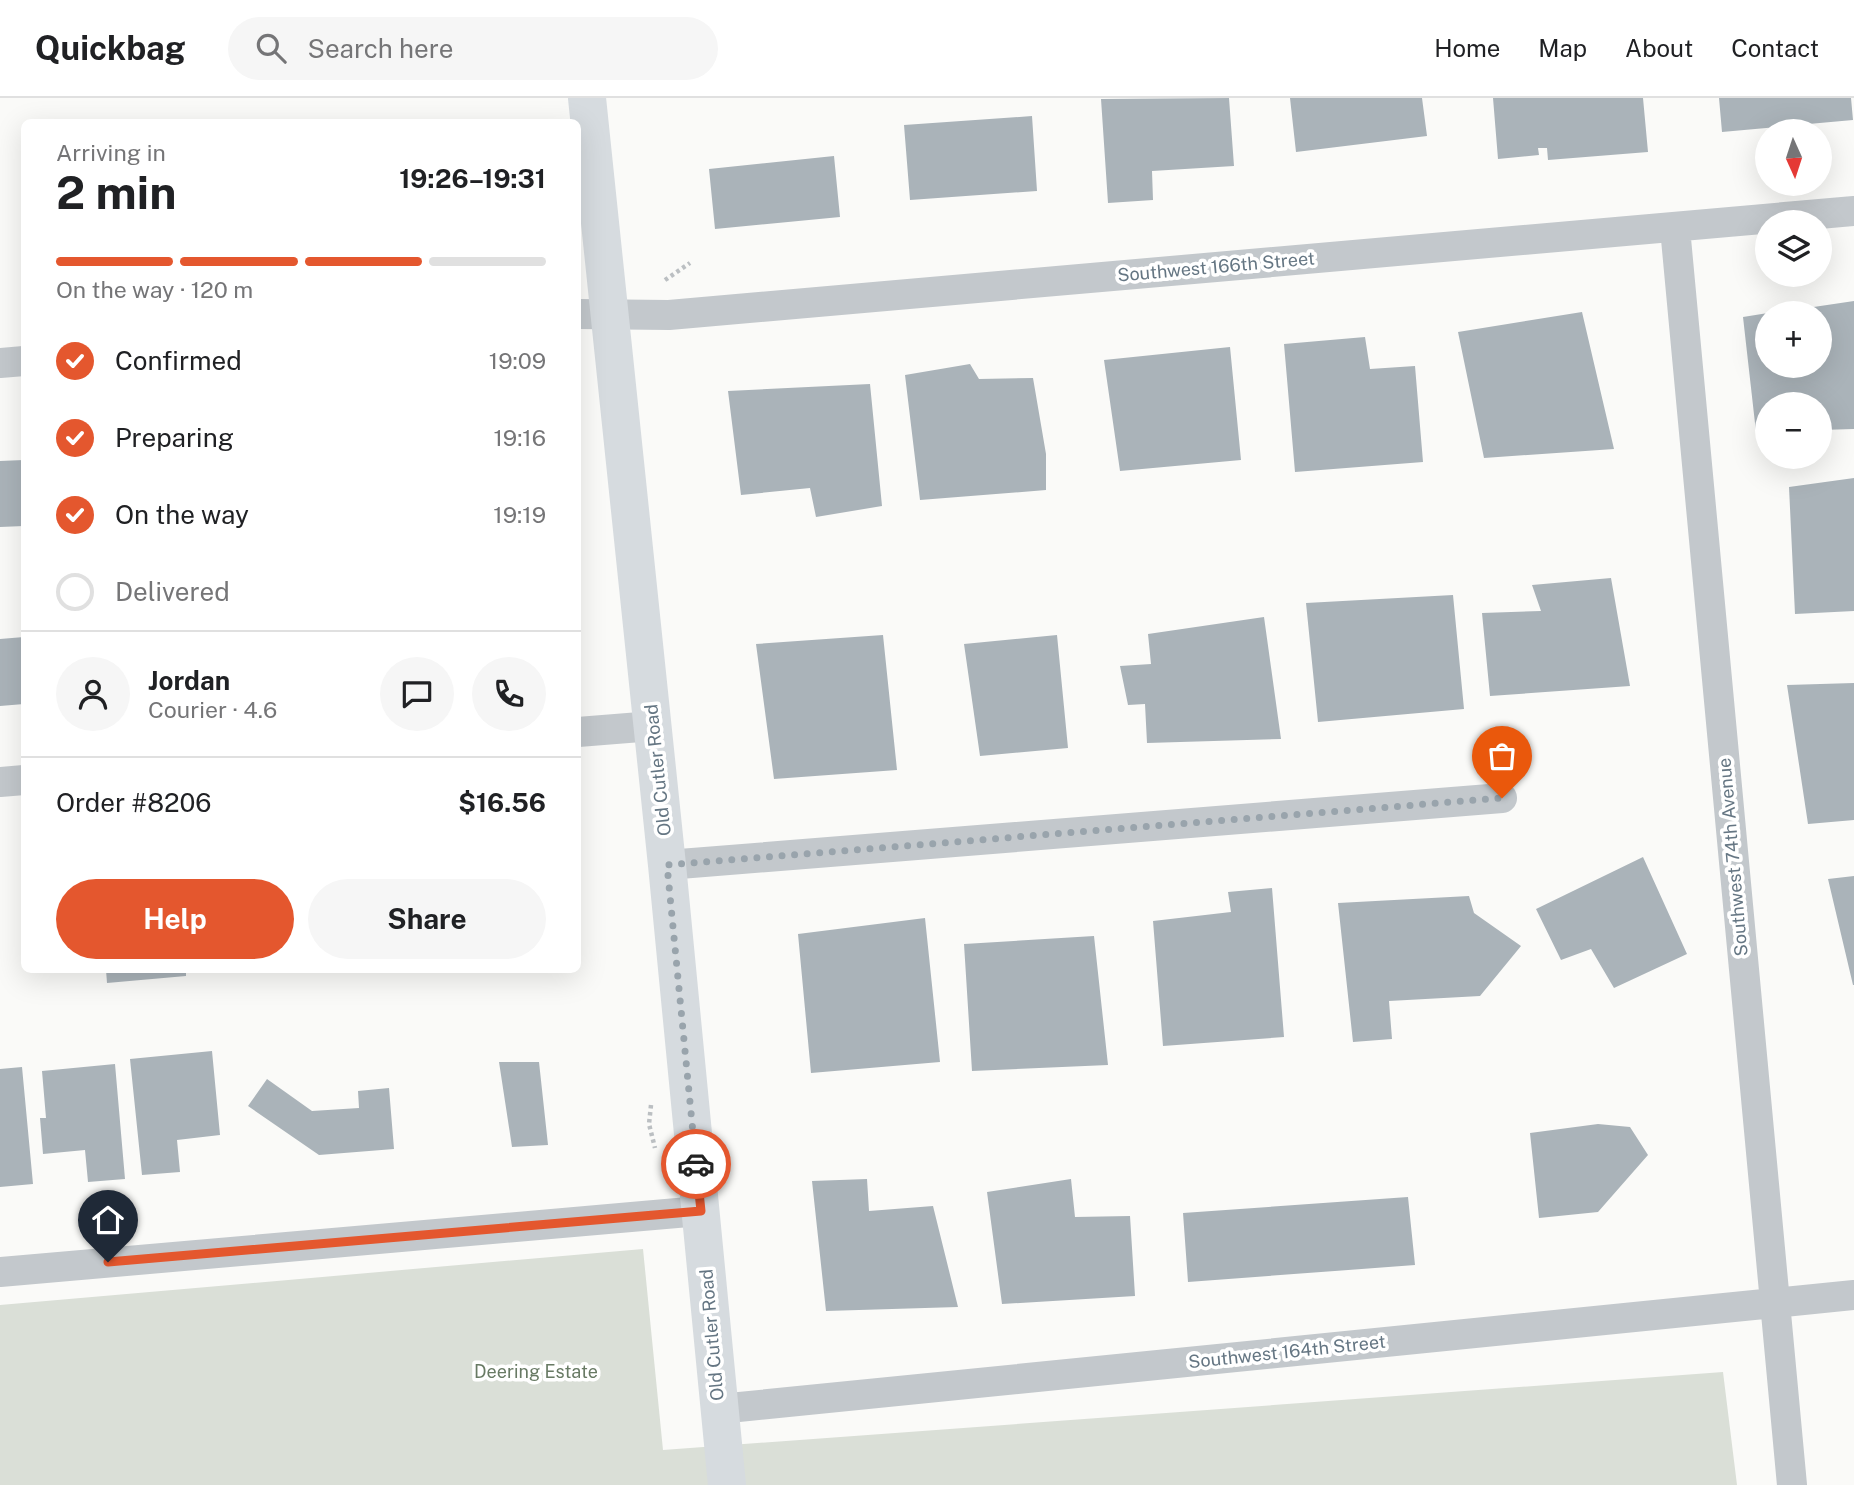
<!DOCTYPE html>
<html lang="en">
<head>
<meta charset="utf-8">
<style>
  :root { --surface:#fff; --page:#f6f6f6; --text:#202124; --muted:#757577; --line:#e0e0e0; --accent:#e4572e }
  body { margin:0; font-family:"Public Sans",sans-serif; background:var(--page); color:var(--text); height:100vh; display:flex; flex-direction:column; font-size:26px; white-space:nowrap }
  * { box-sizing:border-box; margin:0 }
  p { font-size:23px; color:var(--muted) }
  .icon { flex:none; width:38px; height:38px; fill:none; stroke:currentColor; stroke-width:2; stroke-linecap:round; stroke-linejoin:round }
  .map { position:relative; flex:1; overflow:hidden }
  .details { position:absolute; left:21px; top:21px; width:560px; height:854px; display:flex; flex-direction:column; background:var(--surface); border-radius:10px; box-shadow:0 7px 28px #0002 }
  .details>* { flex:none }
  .needle { width:46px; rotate:177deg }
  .fabs { position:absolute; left:1755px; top:21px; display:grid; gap:14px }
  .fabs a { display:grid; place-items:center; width:77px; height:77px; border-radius:50%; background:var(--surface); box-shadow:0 7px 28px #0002; font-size:35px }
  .pin { position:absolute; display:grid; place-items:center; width:60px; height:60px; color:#fff; margin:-72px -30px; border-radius:50% 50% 50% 0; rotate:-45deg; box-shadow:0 0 7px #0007 }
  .pin .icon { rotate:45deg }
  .courier { position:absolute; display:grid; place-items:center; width:70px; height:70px; margin:-35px; border:5px solid #e4572e; border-radius:50%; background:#fff; color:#222; box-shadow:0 2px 9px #0007 }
  .summary em { font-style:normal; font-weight:700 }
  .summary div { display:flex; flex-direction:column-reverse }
  .summary { display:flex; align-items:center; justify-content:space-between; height:119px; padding:0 35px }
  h1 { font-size:46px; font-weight:700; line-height:52px }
  .bar { display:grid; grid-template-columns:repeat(4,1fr); gap:10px 7px; align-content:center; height:84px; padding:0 35px }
  .bar i { height:9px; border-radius:5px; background:var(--line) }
  .bar .active { background:var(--accent) }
  .bar p { grid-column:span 4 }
  .line { display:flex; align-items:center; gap:18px; padding:0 35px; border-top:2px solid var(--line) }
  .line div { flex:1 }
  .round { display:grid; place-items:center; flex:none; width:74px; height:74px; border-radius:37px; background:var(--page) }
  ol { padding:0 35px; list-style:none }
  li { display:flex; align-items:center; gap:21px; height:77px }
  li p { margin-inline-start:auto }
  li .icon { padding:7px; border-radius:50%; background:var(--accent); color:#fff; stroke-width:4 }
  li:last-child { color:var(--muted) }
  li i { width:38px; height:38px; border:4px solid var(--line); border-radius:50% }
  .cta { display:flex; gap:14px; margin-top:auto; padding:14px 35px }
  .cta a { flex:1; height:80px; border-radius:42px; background:var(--accent); color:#fff; font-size:28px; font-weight:700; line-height:80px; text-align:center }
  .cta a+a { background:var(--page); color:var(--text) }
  header { display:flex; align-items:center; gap:42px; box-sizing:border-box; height:98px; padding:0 35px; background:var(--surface); border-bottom:2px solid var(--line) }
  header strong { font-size:33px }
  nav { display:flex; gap:38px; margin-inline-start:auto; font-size:24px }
  .search { width:490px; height:63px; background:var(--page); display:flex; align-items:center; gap:18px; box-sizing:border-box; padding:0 24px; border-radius:38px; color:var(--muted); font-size:26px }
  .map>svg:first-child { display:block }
</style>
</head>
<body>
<header>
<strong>Quickbag</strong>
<div class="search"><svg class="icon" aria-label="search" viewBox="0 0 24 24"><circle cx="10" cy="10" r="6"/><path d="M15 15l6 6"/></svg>Search here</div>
<nav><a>Home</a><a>Map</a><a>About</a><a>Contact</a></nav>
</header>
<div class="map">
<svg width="1854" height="1387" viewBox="0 0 1854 1387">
  <rect width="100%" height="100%" fill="#fafaf8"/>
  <path fill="#dadfd7" d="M643,1151L663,1352L1723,1274L1737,1387H0V1207Z"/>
  <path fill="#aab3b9" d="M1229,0L1234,68L1152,73L1153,102L1108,105L1101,1Z
    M1290,0H1422L1427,38L1296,54Z
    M1493,0H1643L1648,54L1548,62L1547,50H1538L1539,57L1498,61Z
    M1719,0H1851L1853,22L1722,34Z
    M1032,18L1037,93L910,102L904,27Z
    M834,58L840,119L715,131L709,71Z
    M1854,203V331L1820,332V306H1768V334H1756L1743,219L1768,215V268H1820V215L1780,214Z
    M1582,214L1614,351L1484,360L1458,234Z
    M1365,239L1370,271L1415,268L1423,364L1295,374L1284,246Z
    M1230,249L1241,362L1120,373L1104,262Z
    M970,266L979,281L1033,280L1046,356V392L920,402L905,277Z
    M870,286L882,408L816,419L810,390L741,397L728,293Z
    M24,362V428L0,429V363Z
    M1854,380V513L1795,516L1789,389Z
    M1611,480L1630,588L1490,598L1482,515L1541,513L1532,487Z
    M1453,497L1464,611L1318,624L1306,505Z
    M1264,519L1281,641L1147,645L1145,606L1128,607L1120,568L1151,566L1148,536Z
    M883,537L897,672L774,681L756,546Z
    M1057,537L1068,650L980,658L964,546Z
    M24,539V606L0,608V541Z
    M1854,585V722L1808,726L1787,587Z
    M1643,759L1687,856L1614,890L1591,851L1561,862L1536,811Z
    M1854,778V887H1853L1828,781Z
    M1272,790L1284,939L1163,948L1153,823L1231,814L1228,794Z
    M1469,798L1474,815L1521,848L1480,898L1389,903L1392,941L1353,944L1338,805Z
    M925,820L940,964L811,975L798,836Z
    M1094,838L1108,967L972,973L964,846Z
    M106,872H186V878L107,885Z
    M212,953L220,1037L177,1042L180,1074L142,1077L130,961Z
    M499,964H539L548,1047L512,1049Z
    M115,966L125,1081L88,1084L85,1052L43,1056L40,1020H46L42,973Z
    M22,969L33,1086L0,1089V971Z
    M267,981L312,1013L359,1010L358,993L389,990L394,1051L319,1057L248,1008Z
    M1598,1026L1630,1029L1648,1057L1598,1114L1539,1120L1530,1035Z
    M867,1081L869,1113L933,1108L958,1209L826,1213L812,1083Z
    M1071,1081L1075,1119L1130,1118L1135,1198L1002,1206L987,1094Z
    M1408,1099L1415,1167L1188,1184L1183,1115Z"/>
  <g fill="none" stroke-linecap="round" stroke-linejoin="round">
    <path stroke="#bbbfc2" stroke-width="4.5" stroke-dasharray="3.5 3.5" stroke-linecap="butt" d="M665,182L690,165
      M651,1007L649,1026L655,1050"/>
    <path stroke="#c3c8cc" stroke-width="30" d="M1675,130L1792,1387
      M578,216L669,217L1854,113
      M0,265L24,263
      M578,634L653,628
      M0,684L24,682
      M667,767L1502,700
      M0,1174L700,1113
      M719,1311L1854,1197"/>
    <path stroke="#d6dbdf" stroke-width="38" d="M587,0L667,767L727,1387"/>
  </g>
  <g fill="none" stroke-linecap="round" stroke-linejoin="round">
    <path stroke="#99a4ac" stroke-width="7" stroke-dasharray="0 12.6" d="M696,1066L667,767L1502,700"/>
    <path stroke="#e4572e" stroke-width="9" d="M108,1164L701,1113L696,1066"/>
  </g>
  <g text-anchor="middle" stroke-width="7" stroke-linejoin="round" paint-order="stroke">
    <g font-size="18" fill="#657683" stroke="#fff">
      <text transform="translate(1216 169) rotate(-5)" y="6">Southwest 166th Street</text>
      <text transform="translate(658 672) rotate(-96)" y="6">Old Cutler Road</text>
      <text transform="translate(1733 759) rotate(-95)" y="6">Southwest 74th Avenue</text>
      <text transform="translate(712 1237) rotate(-95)" y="6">Old Cutler Road</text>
      <text transform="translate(1287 1254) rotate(-6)" y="6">Southwest 164th Street</text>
    </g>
    <g font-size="18" fill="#687a64" stroke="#fff">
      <text x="536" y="1280">Deering Estate</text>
    </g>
  </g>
</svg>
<div class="fabs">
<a><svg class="needle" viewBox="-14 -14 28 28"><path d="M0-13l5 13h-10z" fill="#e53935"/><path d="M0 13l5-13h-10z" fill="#757577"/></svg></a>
<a><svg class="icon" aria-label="layers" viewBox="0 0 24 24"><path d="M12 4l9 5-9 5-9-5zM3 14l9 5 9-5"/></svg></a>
<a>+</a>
<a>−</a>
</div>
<div class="pin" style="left:1502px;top:700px;background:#ea580c"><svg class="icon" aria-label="bag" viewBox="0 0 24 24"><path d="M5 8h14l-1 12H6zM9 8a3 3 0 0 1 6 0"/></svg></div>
<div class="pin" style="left:108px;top:1164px;background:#1f2937"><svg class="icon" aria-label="home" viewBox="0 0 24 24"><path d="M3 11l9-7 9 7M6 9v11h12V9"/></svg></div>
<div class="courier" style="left:696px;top:1066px"><svg class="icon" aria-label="car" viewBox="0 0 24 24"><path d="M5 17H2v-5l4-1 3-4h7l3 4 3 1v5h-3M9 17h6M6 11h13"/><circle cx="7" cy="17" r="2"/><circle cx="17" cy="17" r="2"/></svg></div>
<section class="details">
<div class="summary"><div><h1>2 min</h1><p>Arriving in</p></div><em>19:26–19:31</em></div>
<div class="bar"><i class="active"></i><i class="active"></i><i class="active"></i><i></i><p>On the way · 120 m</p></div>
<ol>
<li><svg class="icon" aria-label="check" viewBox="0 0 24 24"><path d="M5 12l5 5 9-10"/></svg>Confirmed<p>19:09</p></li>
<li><svg class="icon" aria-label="check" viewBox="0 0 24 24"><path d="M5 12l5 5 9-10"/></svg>Preparing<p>19:16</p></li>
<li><svg class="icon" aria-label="check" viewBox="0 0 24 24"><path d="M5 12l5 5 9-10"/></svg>On the way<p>19:19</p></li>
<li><i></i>Delivered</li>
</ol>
<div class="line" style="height:126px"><a class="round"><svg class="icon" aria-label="person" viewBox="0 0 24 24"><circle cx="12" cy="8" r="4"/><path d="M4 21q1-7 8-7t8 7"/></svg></a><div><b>Jordan</b><p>Courier · 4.6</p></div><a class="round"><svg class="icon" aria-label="chat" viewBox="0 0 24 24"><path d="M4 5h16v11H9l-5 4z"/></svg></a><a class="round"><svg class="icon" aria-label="phone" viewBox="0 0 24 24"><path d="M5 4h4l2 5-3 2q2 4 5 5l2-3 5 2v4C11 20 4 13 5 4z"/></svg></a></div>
<div class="line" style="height:91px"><div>Order #8206</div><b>$16.56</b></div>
<div class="cta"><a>Help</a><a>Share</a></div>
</section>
</div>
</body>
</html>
